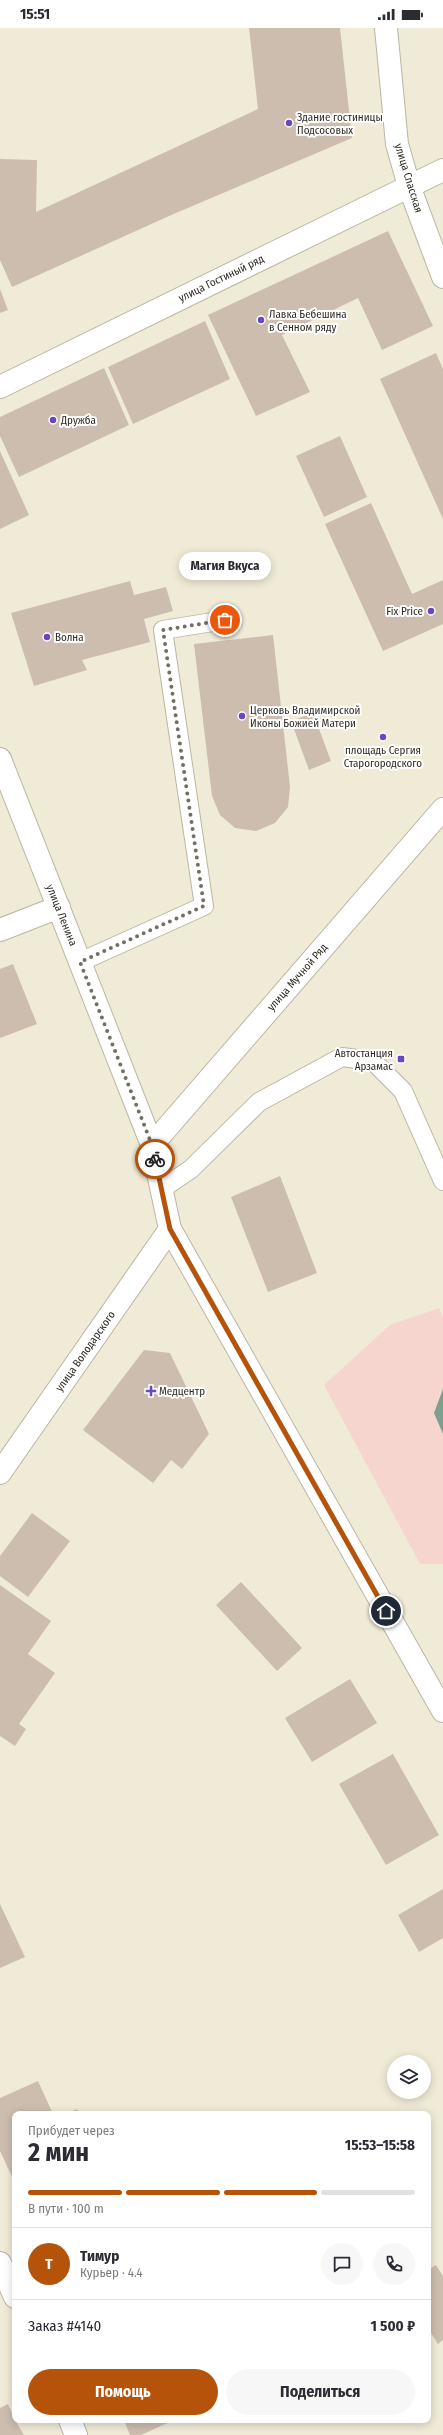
<!DOCTYPE html>
<html lang="ru">
<head>
<meta charset="utf-8">
<style>
  :root { --surface:#fff; --page:#f7f7f7; --text:#2b2b33; --muted:#7c7c81; --line:#e1e1e2; --accent:#b45309 }
  body { margin:0; font-family:"Fira Sans Condensed",sans-serif; background:var(--page); color:var(--text); height:100vh; display:flex; flex-direction:column; font-size:15px; white-space:nowrap }
  * { box-sizing:border-box; margin:0 }
  p { font-size:13px; color:var(--muted) }
  .icon { flex:none; width:22px; height:22px; fill:none; stroke:currentColor; stroke-width:2; stroke-linecap:round; stroke-linejoin:round }
  .map { position:relative; flex:1; overflow:hidden }
  .panel { position:absolute; left:12px; top:2083px; width:419px; height:312px; display:flex; flex-direction:column; background:var(--surface); border-radius:8px; box-shadow:0 2px 10px #0003 }
  .panel>* { flex:none }
  .controls { position:absolute; left:387px; top:2027px; display:grid; gap:8px }
  .controls a { display:grid; place-items:center; width:44px; height:44px; border-radius:50%; background:var(--surface); box-shadow:0 2px 10px #0003; font-size:20px }
  .pin { position:absolute; display:grid; place-items:center; width:34px; height:34px; color:#fff; margin:-17px; border:2px solid #fff; border-radius:50%; box-shadow:0 1px 4px #0007 }
  .courier { position:absolute; display:grid; place-items:center; width:40px; height:40px; margin:-20px; border:3px solid #b45309; border-radius:50%; background:#fff; color:#222; box-shadow:0 1px 5px #0007 }
  .bubble { position:absolute; height:28px; border-radius:14px; background:var(--surface); box-shadow:0 2px 10px #0003; font-size:13px; font-weight:700; line-height:28px; text-align:center }
  .head em { font-style:normal; font-weight:700 }
  .head div { display:flex; flex-direction:column-reverse }
  .head { display:flex; align-items:center; justify-content:space-between; height:68px; padding:0 16px }
  h1 { font-size:26px; font-weight:700; line-height:30px }
  .bar { display:grid; grid-template-columns:repeat(4,1fr); gap:6px 4px; align-content:center; height:48px; padding:0 16px }
  .bar i { height:5px; border-radius:3px; background:var(--line) }
  .bar .on { background:var(--accent) }
  .bar p { grid-column:span 4 }
  .line { display:flex; align-items:center; gap:10px; padding:0 16px; border-top:1px solid var(--line) }
  .line div { flex:1 }
  .round { display:grid; place-items:center; flex:none; width:42px; height:42px; border-radius:21px; background:var(--page) }
  .cta { display:flex; gap:8px; margin-top:auto; padding:8px 16px }
  .cta a { flex:1; height:46px; border-radius:24px; background:var(--accent); color:#fff; font-size:16px; font-weight:700; line-height:46px; text-align:center }
  .cta a+a { background:var(--page); color:var(--text) }
  .status { display:flex; justify-content:space-between; align-items:center; height:28px; padding:0 20px; background:var(--surface); direction:ltr }
  .status svg { height:11px; fill:currentColor }
  .map>svg:first-child { display:block }
</style>
</head>
<body>
<div class="status"><b>15:51</b><svg viewBox="0 0 49 12"><path d="M0 12V9h3v3zM5 12V6h3v6zM10 12V3h3v9zM15 12V0h3v12zM26 1h20v11H26zM47 4h2v5h-2z"/></svg></div>
<div class="map">
<svg width="443" height="2407" viewBox="0 0 443 2407">
  <rect width="100%" height="100%" fill="#f0ebd7"/>
  <path fill="#f7d5cf" d="M439,1280L443,1289V1536H420L324,1357L390,1297Z"/>
  <path fill="#7da08c" d="M443,1361V1406L434,1385Z"/>
  <path fill="#cdbdaf" d="M249,0H340L352,110L169,188L12,259L0,232V131L37,132L36,184L258,81Z
    M388,203L433,298L382,322L358,270L282,307L310,364L256,388L208,287Z
    M0,261L8,282L0,285Z
    M205,293L230,351L133,396L108,339Z
    M436,325L443,341V491L380,351Z
    M104,340L129,397L19,449L0,408V389Z
    M340,408L367,469L324,489L296,428Z
    M0,423L29,487L0,501Z
    M371,475L412,566L443,552V596L383,623L325,496Z
    M130,553L134,567L166,559L173,583L144,591L150,614L82,632L87,642L34,658L11,585Z
    M273,607L290,759L288,779L275,795L256,803L235,800L220,787L212,768L194,616Z
    M313,685L331,733L309,742L291,693Z
    M13,936L37,996L0,1010V941Z
    M280,1148L317,1245L268,1264L231,1169Z
    M144,1322L170,1325L209,1406L182,1441L171,1432L153,1455L83,1402Z
    M32,1485L70,1513L28,1569L0,1548V1528Z
    M241,1554L302,1620L277,1643L216,1577Z
    M0,1557L51,1593L28,1626L55,1645L19,1696L26,1701L15,1718L0,1708Z
    M350,1651L377,1695L312,1734L285,1690Z
    M393,1726L439,1807L386,1837L339,1756Z
    M443,1861V1910L419,1924L398,1887Z
    M0,1876L25,1929L0,1940Z
    M38,2053L53,2086H15V2155L0,2123V2070Z
    M77,2081L79,2086H66Z
    M436,2237L443,2248V2312L438,2316L428,2300V2242Z
    M8,2376L15,2392L24,2407H0V2380Z
    M124,2392H174L141,2407H130Z"/>
  <g fill="none" stroke-linecap="round" stroke-linejoin="round">
    <g stroke="#bbb6a3" stroke-width="20">
      <path id="service" d="M80,934L204,878L163,602L225,592
        M163,1160L191,1141L259,1074L342,1029L373,1033L403,1063L443,1153"/>
    </g>
    <g stroke="#bbb6a3" stroke-width="24">
      <path id="minor" d="M386,0L397,116L409,158L443,249
        M0,359L443,142
        M0,902L59,879"/>
    </g>
    <g stroke="#bbb6a3" stroke-width="24">
      <path id="tertiary" d="M0,731L152,1117
        M170,1201L443,1683"/>
    </g>
    <g stroke="#bbb6a3" stroke-width="24">
      <path id="secondary" d="M0,1445L170,1201L152,1117L443,781"/>
    </g>
    <g stroke="#bbb6a3" stroke-width="24">
      <path id="primary" d="M0,2235L15,2269
        M70,2392L76,2407"/>
    </g>
    <use href="#service" stroke="#fff" stroke-width="18"/>
    <use href="#minor" stroke="#fff" stroke-width="22"/>
    <use href="#tertiary" stroke="#fff" stroke-width="22"/>
    <use href="#secondary" stroke="#fff" stroke-width="22"/>
    <use href="#primary" stroke="#fff" stroke-width="22"/>
  </g>
  <g fill="none" stroke-linecap="round" stroke-linejoin="round">
    <path stroke="#726f63" stroke-width="4" stroke-dasharray="0 7.2" d="M155,1131L152,1117L80,934L204,878L163,602L225,592"/>
    <path stroke="#b45309" stroke-width="5" d="M155,1131L170,1201L386,1583"/>
  </g>
  <g fill="#6a47bf" stroke="#fff" stroke-width="1.5">
    <circle cx="289" cy="95" r="4"/>
    <circle cx="261" cy="292" r="4"/>
    <circle cx="53" cy="392" r="4"/>
    <circle cx="431" cy="583" r="4"/>
    <circle cx="47" cy="609" r="4"/>
    <circle cx="242" cy="688" r="4"/>
    <circle cx="383" cy="709" r="4"/>
    <rect x="397" y="1027" width="8" height="8" rx="2"/>
    <path d="M149 1357h4v4h4v4h-4v4h-4v-4h-4v-4h4z"/>
  </g>
  <g text-anchor="middle" stroke-width="4" stroke-linejoin="round" paint-order="stroke">
    <g font-size="11" fill="#2e2c24" stroke="#fff" text-anchor="start">
      <text x="297" y="93">Здание гостиницы<tspan x="297" dy="13">Подсосовых</tspan></text>
      <text x="269" y="290">Лавка Бебешина<tspan x="269" dy="13">в Сенном ряду</tspan></text>
      <text x="61" y="396">Дружба</text>
      <text x="423" y="587" text-anchor="end">Fix Price</text>
      <text x="55" y="613">Волна</text>
      <text x="250" y="686">Церковь Владимирской<tspan x="250" dy="13">Иконы Божией Матери</tspan></text>
      <text x="383" y="726" text-anchor="middle">площадь Сергия<tspan x="383" dy="13">Старогородского</tspan></text>
      <text x="393" y="1029" text-anchor="end">Автостанция<tspan x="393" dy="13">Арзамас</tspan></text>
      <text x="159" y="1367">Медцентр</text>
    </g>
    <g font-size="11" fill="#2e2c24" stroke="#fff">
      <text transform="translate(409 150) rotate(73)" y="4">улица Спасская</text>
      <text transform="translate(221 250) rotate(-26)" y="4">улица Гостиный ряд</text>
      <text transform="translate(62 887) rotate(68)" y="4">улица Ленина</text>
      <text transform="translate(297 949) rotate(-49)" y="4">улица Мучной Ряд</text>
      <text transform="translate(85 1323) rotate(-55)" y="4">улица Володарского</text>
    </g>
  </g>
</svg>
<div class="controls">
<a><svg class="icon" aria-label="layers" viewBox="0 0 24 24"><path d="M12 4l9 5-9 5-9-5zM3 14l9 5 9-5"/></svg></a>
</div>
<div class="pin" style="left:225px;top:592px;background:#ea580c"><svg class="icon" aria-label="bag" viewBox="0 0 24 24"><path d="M5 8h14l-1 12H6zM9 8a3 3 0 0 1 6 0"/></svg></div>
<div class="pin" style="left:386px;top:1583px;background:#1f2937"><svg class="icon" aria-label="home" viewBox="0 0 24 24"><path d="M3 11l9-7 9 7M6 9v11h12V9"/></svg></div>
<div class="courier" style="left:155px;top:1131px"><svg class="icon" aria-label="bike" viewBox="0 0 24 24"><circle cx="6" cy="16" r="4"/><circle cx="18" cy="16" r="4"/><path d="M6 16l4-8h5l3 8M10 8l3 8H6M13 5h3"/></svg></div>
<div class="bubble" style="left:179px;top:524px;width:92px">Магия Вкуса</div>
<section class="panel">
<div class="head"><div><h1>2 мин</h1><p>Прибудет через</p></div><em>15:53–15:58</em></div>
<div class="bar"><i class="on"></i><i class="on"></i><i class="on"></i><i></i><p>В пути · 100 m</p></div>
<div class="line" style="height:72px"><b class="round" style="background:var(--accent);color:#fff">Т</b><div><b>Тимур</b><p>Курьер · 4.4</p></div><a class="round"><svg class="icon" aria-label="chat" viewBox="0 0 24 24"><path d="M4 5h16v11H9l-5 4z"/></svg></a><a class="round"><svg class="icon" aria-label="phone" viewBox="0 0 24 24"><path d="M5 4h4l2 5-3 2q2 4 5 5l2-3 5 2v4C11 20 4 13 5 4z"/></svg></a></div>
<div class="line" style="height:52px"><div>Заказ #4140</div><b>1 500 ₽</b></div>
<div class="cta"><a>Помощь</a><a>Поделиться</a></div>
</section>
</div>
</body>
</html>
